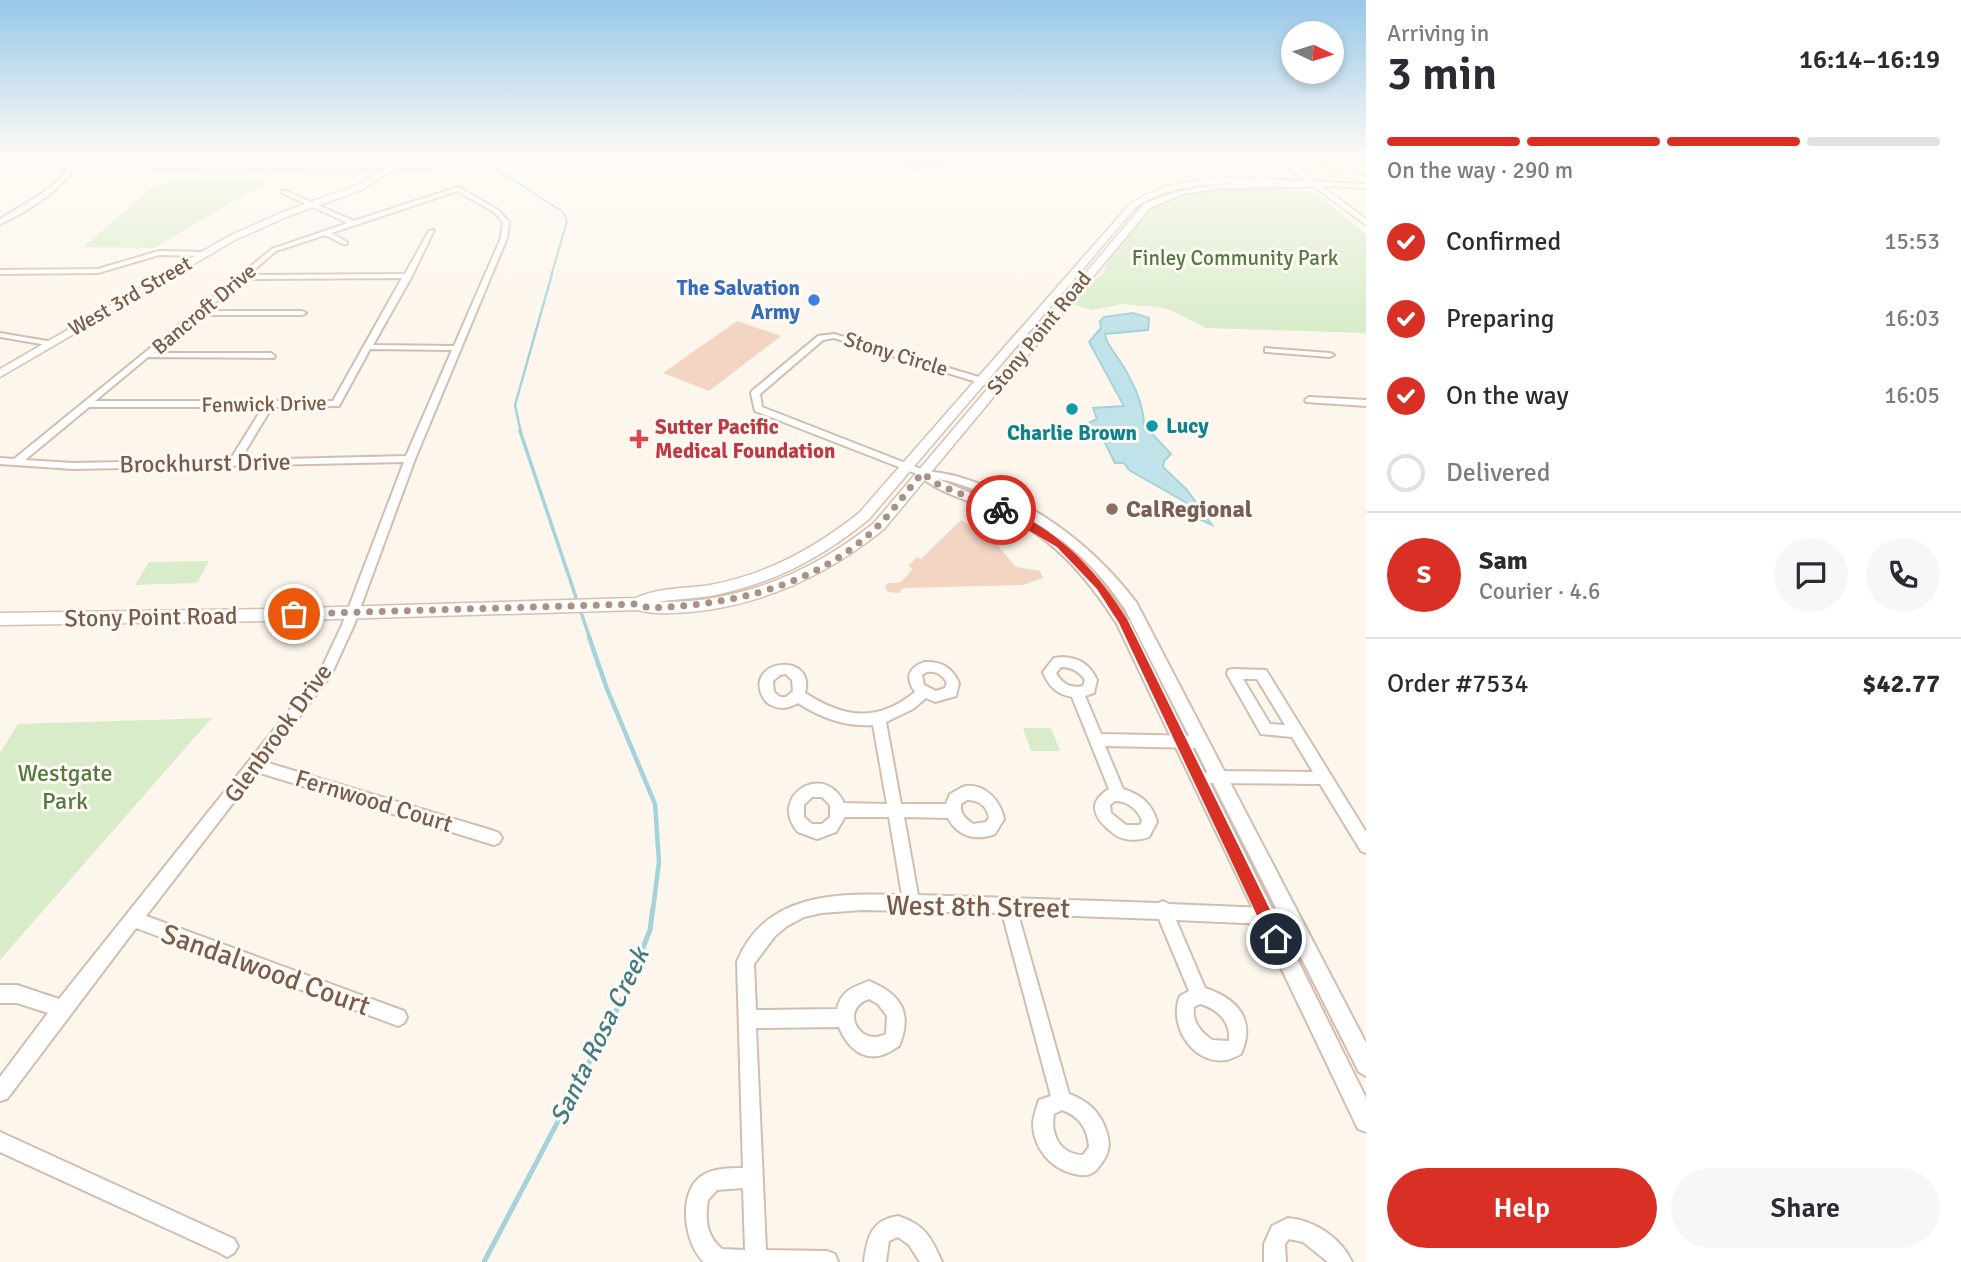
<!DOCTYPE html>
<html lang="en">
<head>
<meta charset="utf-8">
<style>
  :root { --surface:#fff; --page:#f7f7f7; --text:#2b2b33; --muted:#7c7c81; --line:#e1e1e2; --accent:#d93025 }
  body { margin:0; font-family:Signika,sans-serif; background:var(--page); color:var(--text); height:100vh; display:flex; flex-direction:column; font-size:26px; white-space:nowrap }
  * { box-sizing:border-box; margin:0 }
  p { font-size:23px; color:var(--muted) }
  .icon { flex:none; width:38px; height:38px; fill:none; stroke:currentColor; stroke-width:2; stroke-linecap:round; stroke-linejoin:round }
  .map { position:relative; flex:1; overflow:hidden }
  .drawer { display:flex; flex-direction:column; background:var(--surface); width:595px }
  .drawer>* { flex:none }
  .needle { width:46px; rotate:94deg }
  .fabs { position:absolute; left:1281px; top:21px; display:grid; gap:14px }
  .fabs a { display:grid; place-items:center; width:63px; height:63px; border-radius:50%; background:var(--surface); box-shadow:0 4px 10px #0003; font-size:35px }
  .pin { position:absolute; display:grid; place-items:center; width:60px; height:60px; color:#fff; margin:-30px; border:4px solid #fff; border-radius:50%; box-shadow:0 2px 7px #0007 }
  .courier { position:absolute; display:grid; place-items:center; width:70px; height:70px; margin:-35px; border:5px solid #d93025; border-radius:50%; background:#fff; color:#222; box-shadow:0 2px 9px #0007 }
  .summary em { font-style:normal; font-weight:600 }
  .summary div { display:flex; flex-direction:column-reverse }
  .summary { display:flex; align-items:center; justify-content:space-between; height:119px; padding:0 21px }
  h1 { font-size:46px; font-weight:600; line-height:52px }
  .bar { display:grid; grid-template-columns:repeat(4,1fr); gap:10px 7px; align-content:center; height:84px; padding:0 21px }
  .bar i { height:9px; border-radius:5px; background:var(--line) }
  .bar .on { background:var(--accent) }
  .bar p { grid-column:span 4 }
  .line { display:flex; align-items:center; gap:18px; padding:0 21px; border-top:2px solid var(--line) }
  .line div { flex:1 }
  .round { display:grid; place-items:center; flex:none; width:74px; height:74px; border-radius:37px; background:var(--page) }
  ol { padding:0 21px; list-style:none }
  li { display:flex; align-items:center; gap:21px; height:77px }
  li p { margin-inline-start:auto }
  li .icon { padding:7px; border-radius:50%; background:var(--accent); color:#fff; stroke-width:4 }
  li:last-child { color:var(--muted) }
  li i { width:38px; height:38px; border:4px solid var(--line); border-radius:50% }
  .primary-button { display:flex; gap:14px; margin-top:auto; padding:14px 21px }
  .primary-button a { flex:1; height:80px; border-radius:42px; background:var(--accent); color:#fff; font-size:28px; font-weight:600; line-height:80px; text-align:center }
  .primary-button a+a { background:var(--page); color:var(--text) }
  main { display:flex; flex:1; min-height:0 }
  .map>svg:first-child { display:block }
</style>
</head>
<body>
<main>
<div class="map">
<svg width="1366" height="1262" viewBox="0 0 1366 1262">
  <rect width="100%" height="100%" fill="#fdf6ec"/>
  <path fill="#d8ecc9" d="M172,180H270L154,248L83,247L153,187Z
    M1237,187L1315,192L1366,234V333L1206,328L1171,310L1158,307L1122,304L1092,310L1072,304L1090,282L1103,275C1107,258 1116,249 1127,235C1162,193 1184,191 1237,187Z
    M209,561L197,583L135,585L149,562Z
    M212,718L195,737L0,960V753L18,724Z
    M1023,728H1051L1060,751H1031Z"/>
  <path fill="#bfe3e8" stroke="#a5d3da" stroke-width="2" d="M882,155H938L941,166L912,169Z
    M1133,313L1149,318L1148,330L1105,334C1106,343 1113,351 1118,358C1130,376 1144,403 1144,425L1171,454L1164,461L1163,467L1187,490L1212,525L1192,516L1185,502L1129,470L1124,463H1115L1102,437L1090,431L1087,424L1097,419L1093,408L1124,406L1089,342L1101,328L1100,321L1104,317Z"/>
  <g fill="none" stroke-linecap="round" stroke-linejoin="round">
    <path stroke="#a5d3da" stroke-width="2" d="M482,155L481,159L563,212L567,221L551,276
      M1328,155L1366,177"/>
    <path stroke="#a5d3da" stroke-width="2.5" d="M521,433L515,405L552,274"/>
    <path stroke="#a5d3da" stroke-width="3.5" d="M520,431L590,639"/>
    <path stroke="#a5d3da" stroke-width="4.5" d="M589,637L607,689L655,804L659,862L653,909"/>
    <path stroke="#a5d3da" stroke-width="5" d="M484,1262L625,994L650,930L653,907"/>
  </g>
  <path fill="#f3d5c3" d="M1303,155H1321L1350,174L1328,173Z
    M737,321L781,336L709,391L663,373Z
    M961,520L993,540L1016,567L1040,571L1043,578L1023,585L903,588L899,593L888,592L885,587L888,583H900L913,569L908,566L917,557L921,559Z"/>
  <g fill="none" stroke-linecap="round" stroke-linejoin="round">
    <g stroke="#d1beb0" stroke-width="4">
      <path id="minor" d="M79,155H86C76,162 73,172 65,180C48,198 22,214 0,224V219C18,208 37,198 53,185C64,176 70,161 79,155Z
        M161,155H167L156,166L435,164L438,166L435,168L149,169V167Z
        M458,187L498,210L509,222L507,238L415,459L354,625L331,675L265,762L494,831L499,833L502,838L499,843L494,845L257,772L146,916L404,1011L407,1017L404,1023L398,1026L136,928L7,1099L0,1101V1077L48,1013L17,1003H0V985H17L59,999L320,672L342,625L404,462L73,469L0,464V458L14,459L272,249L348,223L282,193V191H286L354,221ZM457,191L494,212L503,222L501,238L454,346L373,345L412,276L434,230L429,231L405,274L248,275L276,251L325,235L343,244H347V242L331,233ZM402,278L333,401H95L148,357L274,358L275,356L271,353H154L200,315H302L306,313L302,311H205L243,279ZM370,349L452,350L406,456L240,460L272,407L339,406ZM89,407H263L230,460L73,463L25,460Z
        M159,251L204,252L207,254L204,256L159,255L98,273L0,274V270L98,269Z
        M0,333L47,341L51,343L47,345L0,337Z
        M834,334L999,383L1000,385L993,387L834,338L823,340L760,394L762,407L926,471L927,473L922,476L755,411L751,393L752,391L818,336Z
        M1265,348L1330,353L1334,355L1330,357L1268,352H1265Z
        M1309,397L1366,400V406L1306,402L1305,400Z
        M1063,657C1080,658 1090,665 1097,680L1094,693L1085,696L1101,734L1201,736L1206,738L1208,742L1206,746L1201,748L1105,746L1123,789C1141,795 1152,803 1157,822L1149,837C1142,840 1129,841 1122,838C1116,837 1112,832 1108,829C1092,815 1089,801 1109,789L1072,697C1057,694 1049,687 1043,672L1054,658ZM1061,667C1072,667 1079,671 1085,680L1083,686C1071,689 1062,684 1056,673ZM1115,801C1127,801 1138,809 1142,821L1140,825H1126L1111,813L1110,805Z
        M924,662C941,661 952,667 959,683L956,696L935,702L926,698L913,709L886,722L901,804H946L950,794C955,792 961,787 966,786C986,784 1001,802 1004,819L995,834C976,841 958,837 948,818L904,817L918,895L1158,903L1163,901L1169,904L1290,909L1296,911L1298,917L1296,923L1290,925L1176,920L1205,988C1238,999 1256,1020 1241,1054C1237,1056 1231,1059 1226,1060C1192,1065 1168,1024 1180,996L1189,991L1159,919L1018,914L1069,1094C1088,1101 1099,1111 1106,1130C1110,1142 1110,1151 1103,1161C1100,1165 1097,1171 1092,1173C1086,1177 1078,1175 1071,1173C1050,1167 1035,1149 1033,1126C1033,1117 1036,1109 1039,1100L1051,1096L1002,913L862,910L821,913L804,917L787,926L775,936L754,964L756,1010L837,1009C841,991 853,987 869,981C901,994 913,1013 899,1046C893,1050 885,1055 878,1056C859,1059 845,1043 839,1027L756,1028L766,1250L827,1251L835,1254L838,1262H704C685,1245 677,1195 700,1177C712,1168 728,1168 743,1168L737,962C765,892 838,893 902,895L889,817H845L836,832L817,839L798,832C767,797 824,760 844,803L887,804L873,725C846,727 821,718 798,703C789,708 781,710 771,705C766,703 763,698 761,693C749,658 816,653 805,693C844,718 877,723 915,692C905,678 908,668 924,662ZM927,672C936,671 942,674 947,683L945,688L936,691L924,685L922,675ZM786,674L792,680L793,691L786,697H780L774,692L773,681L780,675ZM812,797H822L830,805V817L822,824H812L804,817V805ZM967,800C979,800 987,806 989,818L986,822L973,824C965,818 960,814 961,804ZM869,999L878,1004L887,1016L886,1034C859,1048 839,1009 869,999ZM1200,1004C1218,1009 1231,1022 1229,1041L1212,1040C1200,1031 1192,1022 1194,1007ZM1062,1110C1079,1116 1088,1129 1089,1147L1083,1155C1060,1155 1050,1134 1054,1114ZM743,1188L745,1250L722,1249C706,1236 705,1219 708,1200L717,1190Z
        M1233,669L1266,670L1366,832V853L1361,851L1320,784L1210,783L1205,781L1203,777L1205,773L1210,771L1313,772L1292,737L1261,734L1227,674L1228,670ZM1243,679H1257L1285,725L1270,724Z
        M0,1132L234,1239L238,1246L234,1253L227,1257L220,1253L0,1152Z
        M898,1216C925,1225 931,1237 942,1262H920L909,1245L898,1237L889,1241L886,1262H864C867,1238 871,1220 898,1216Z
        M1288,1218C1314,1220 1341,1238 1352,1262H1328L1303,1242L1289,1239L1285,1244L1286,1262H1264V1244L1272,1226Z"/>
    </g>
    <g stroke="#d1beb0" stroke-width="4">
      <path id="tertiary" d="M922,469C934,473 946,473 959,477C1030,499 1091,543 1136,602L1366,1043V1076L1359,1072L1125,609C1106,581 1084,556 1056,536L1093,571L1130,622L1366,1098V1132L1358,1129L1117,624C1088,578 1053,537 1002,514C973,501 940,495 916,473ZM938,479C967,483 999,501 1024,516Z"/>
    </g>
    <g stroke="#d6c0b0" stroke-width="3">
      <path id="secondary" d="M410,155H418L361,190L289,216L235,240L0,377V369L229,236L283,212L355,186Z
        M1273,155H1281L1315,181L1366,184V188L1322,186L1366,219V225L1314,187L1220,188L1183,194L1150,208L884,529C827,575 764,605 690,612C672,613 655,615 637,610L272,621L0,625V613L272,609L636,598C659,587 685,589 710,585C766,575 815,548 859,513L1129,205C1177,170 1250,178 1305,181ZM1250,183H1261C1213,184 1188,186 1144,204L874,523C811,573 738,604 656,602C674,599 692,599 710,596C770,585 822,558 869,519L1135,208C1168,184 1211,184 1250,183Z"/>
    </g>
    <use href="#minor" fill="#fff" fill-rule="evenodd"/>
    <use href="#tertiary" fill="#fff" fill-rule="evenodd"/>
    <use href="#secondary" fill="#fff" fill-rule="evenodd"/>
  </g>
  <linearGradient id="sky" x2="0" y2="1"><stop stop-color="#97c7e8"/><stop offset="0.47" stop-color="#fefbf6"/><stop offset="1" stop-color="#fefbf6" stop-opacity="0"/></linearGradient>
  <rect width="1366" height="332" fill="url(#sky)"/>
  <path fill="#d93025" d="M1001,507C1057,527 1096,570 1127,619L1282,934V945H1271L1119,623L1097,589L1057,547L998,512Z"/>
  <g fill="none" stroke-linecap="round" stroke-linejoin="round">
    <path stroke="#a89285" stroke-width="7" stroke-dasharray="0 12.6" d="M294,614L638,604L649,608C732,605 815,587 877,527C893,511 907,491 922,473L939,485L1001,510"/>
  </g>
  <circle fill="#3f7fe0" stroke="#fffaf3" stroke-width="2.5" cx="814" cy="300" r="7"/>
  <g fill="#0f9aa8" stroke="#fffaf3" stroke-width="2.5">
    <circle cx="1072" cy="409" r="7"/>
    <circle cx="1152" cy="426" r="7"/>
  </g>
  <path fill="#e0444e" stroke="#fffaf3" stroke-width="2.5" d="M635.5 428.5h7v7h7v7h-7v7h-7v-7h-7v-7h7z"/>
  <circle fill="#8d6e63" stroke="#fffaf3" stroke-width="2.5" cx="1112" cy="509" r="7"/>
  <g text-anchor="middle" stroke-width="6" stroke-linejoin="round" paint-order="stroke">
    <g font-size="21" fill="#537a41" stroke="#fffaf3">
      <text x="1235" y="265">Finley Community Park</text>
    </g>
    <g font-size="21" font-weight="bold" fill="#366cbe" stroke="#fffaf3" text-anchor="end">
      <text x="800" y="295">The Salvation<tspan x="800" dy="24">Army</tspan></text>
    </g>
    <g font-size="21" fill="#7a5c4d" stroke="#fffaf3">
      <text transform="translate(130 296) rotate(-30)" y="7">West 3rd Street</text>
      <text transform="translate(204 309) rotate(-40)" y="7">Bancroft Drive</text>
      <text transform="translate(1039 333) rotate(-51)" y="7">Stony Point Road</text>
      <text transform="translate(896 354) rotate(17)" y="7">Stony Circle</text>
      <text transform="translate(264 404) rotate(-1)" y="7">Fenwick Drive</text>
    </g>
    <g font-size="21" font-weight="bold" fill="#0d838f" stroke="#fffaf3" text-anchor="start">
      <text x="1166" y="433">Lucy</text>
      <text x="1072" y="440" text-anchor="middle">Charlie Brown</text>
    </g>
    <g font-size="21" font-weight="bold" fill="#be3a42" stroke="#fffaf3" text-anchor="start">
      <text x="655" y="434">Sutter Pacific<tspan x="655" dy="24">Medical Foundation</tspan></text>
    </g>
    <g font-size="24" fill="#7a5c4d" stroke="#fffaf3">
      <text transform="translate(205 463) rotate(-1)" y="8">Brockhurst Drive</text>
      <text transform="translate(151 617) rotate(-1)" y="8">Stony Point Road</text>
      <text transform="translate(278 733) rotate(-54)" y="8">Glenbrook Drive</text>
      <text transform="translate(374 801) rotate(17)" y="8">Fernwood Court</text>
    </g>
    <g font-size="24" font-weight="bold" fill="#785e54" stroke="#fffaf3" text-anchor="start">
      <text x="1126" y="517">CalRegional</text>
    </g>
    <g font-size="24" fill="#537a41" stroke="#fffaf3">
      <text x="65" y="781">Westgate<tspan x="65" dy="28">Park</tspan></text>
    </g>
    <g font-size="26" font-style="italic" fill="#437c86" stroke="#fffaf3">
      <text transform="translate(599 1036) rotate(-64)" y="9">Santa Rosa Creek</text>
    </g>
    <g font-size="28" fill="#7a5c4d" stroke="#fffaf3">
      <text transform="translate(978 906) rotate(1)" y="10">West 8th Street</text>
      <text transform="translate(266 969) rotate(20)" y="10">Sandalwood Court</text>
    </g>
  </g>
</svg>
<div class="fabs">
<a><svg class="needle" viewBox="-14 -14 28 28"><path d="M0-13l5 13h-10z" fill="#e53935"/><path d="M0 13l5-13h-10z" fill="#7c7c81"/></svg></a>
</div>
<div class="pin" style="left:294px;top:614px;background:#ea580c"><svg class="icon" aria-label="bag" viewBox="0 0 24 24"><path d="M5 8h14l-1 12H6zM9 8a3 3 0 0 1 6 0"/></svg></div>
<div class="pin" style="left:1276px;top:939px;background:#1f2937"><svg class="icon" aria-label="home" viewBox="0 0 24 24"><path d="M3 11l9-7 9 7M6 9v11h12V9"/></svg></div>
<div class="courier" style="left:1001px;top:510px"><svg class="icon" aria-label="bike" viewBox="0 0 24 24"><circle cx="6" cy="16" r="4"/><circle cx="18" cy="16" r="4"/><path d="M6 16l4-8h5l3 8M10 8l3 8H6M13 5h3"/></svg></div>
</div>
<section class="drawer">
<div class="summary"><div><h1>3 min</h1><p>Arriving in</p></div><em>16:14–16:19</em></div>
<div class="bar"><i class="on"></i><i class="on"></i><i class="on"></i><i></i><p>On the way · 290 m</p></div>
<ol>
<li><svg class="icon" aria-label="check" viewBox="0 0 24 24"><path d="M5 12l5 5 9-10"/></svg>Confirmed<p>15:53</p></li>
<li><svg class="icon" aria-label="check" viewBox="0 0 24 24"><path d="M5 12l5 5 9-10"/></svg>Preparing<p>16:03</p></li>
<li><svg class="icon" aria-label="check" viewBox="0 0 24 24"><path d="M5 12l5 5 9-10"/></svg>On the way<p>16:05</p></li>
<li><i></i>Delivered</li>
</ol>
<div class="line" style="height:126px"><b class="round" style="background:var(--accent);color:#fff">S</b><div><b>Sam</b><p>Courier · 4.6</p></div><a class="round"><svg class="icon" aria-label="chat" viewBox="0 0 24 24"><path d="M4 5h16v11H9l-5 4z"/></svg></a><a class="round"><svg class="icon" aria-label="phone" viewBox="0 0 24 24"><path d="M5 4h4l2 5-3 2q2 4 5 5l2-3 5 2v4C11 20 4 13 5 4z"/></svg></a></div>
<div class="line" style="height:91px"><div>Order #7534</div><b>$42.77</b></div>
<div class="primary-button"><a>Help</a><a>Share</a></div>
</section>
</main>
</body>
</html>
